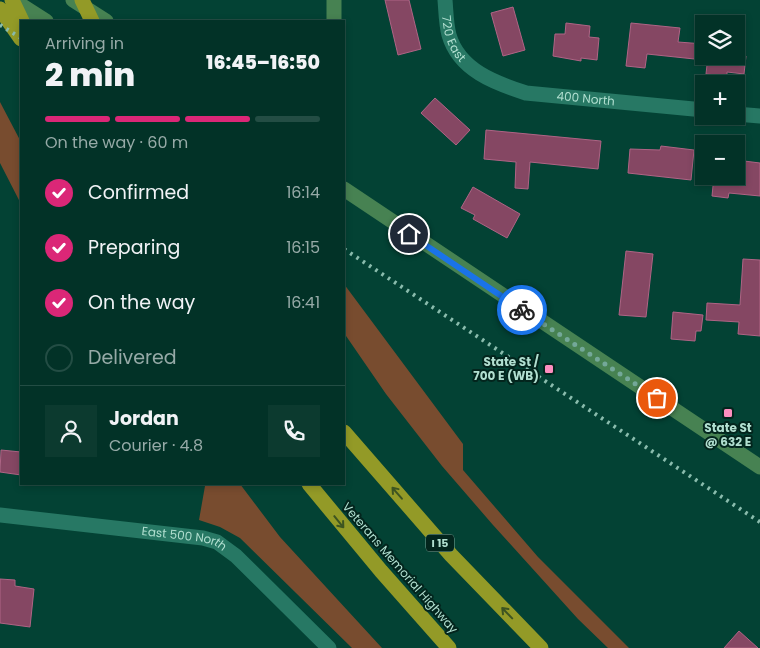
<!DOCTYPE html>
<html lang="en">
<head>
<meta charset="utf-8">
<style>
  :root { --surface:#023227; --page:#0c3a2f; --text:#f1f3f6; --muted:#96aaa7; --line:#234d44; --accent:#db2777 }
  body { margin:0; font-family:Poppins,sans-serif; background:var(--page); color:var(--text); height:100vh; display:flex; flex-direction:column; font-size:19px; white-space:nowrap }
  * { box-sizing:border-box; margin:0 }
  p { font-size:16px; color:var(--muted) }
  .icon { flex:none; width:28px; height:28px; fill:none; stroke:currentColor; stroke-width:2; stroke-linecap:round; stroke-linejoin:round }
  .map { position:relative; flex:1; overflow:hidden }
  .sheet { position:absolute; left:20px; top:20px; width:325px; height:465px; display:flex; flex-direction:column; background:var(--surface); border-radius:0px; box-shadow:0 2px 8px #0003,0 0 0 1px var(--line) }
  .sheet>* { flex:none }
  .tools { position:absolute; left:695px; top:15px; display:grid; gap:10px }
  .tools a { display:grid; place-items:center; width:50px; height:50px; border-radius:0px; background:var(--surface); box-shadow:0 2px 8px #0003,0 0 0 1px var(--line); font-size:25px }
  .pin { position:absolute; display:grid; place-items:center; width:42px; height:42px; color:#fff; margin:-21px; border:2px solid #fff; border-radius:50%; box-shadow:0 1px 5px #0007 }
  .courier { position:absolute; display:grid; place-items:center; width:50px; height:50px; margin:-25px; border:4px solid #1a73e8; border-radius:50%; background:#fff; color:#222; box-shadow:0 1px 6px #0007 }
  .summary em { font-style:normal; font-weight:800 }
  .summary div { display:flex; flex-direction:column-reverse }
  .summary { display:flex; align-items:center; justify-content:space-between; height:85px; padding:0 25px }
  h1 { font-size:32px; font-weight:800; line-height:38px }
  .bar { display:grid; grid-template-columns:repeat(4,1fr); gap:8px 5px; align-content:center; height:60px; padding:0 25px }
  .bar i { height:6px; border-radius:4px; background:var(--line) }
  .bar .selected { background:var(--accent) }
  .bar p { grid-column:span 4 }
  .line { display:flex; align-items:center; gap:12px; padding:0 25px; border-top:1px solid var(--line) }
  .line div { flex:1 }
  .round { display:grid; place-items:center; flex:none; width:52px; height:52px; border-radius:0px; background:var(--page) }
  ol { padding:0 25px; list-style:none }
  li { display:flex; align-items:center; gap:15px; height:55px }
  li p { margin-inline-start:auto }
  li .icon { padding:5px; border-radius:50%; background:var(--accent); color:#fff; stroke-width:4 }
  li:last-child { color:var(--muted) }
  li i { width:28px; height:28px; border:2px solid var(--line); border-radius:50% }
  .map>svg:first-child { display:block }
</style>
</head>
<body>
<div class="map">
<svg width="760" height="648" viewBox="0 0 760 648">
  <rect width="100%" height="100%" fill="#034234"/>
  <path fill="#784c2f" d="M0,102L21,142V204L0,163Z
    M344,284L463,444V470L538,557L629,648H608L578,619L493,525L442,466L386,394L344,333Z
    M203,484H240L280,537L382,648H352L240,538L220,527L199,520L205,486Z"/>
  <path fill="#854763" stroke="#af6485" d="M385,0H409L421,49L398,55Z
    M513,7L525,50L503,56L491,13Z
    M566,23L590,26L589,37L599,38L597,60L581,58V61L553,56L555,34H565Z
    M631,23L680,28L678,42L704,44V60L647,54L645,68L626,66Z
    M708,56H746L744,74L727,72V76L706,74Z
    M435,98L470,130L456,145L421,113Z
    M486,130L601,141L598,169L530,162L528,189L515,188L516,162L484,159Z
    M661,146L694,150L691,180L628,173L630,149L660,150Z
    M736,160L760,163V196L729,193L728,198L712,196L714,176H736Z
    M473,187L520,214L507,238L473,219L475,215L461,208Z
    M626,251L653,254L646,317L619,315Z
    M743,259L760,260V336L738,334L739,322L706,320L707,303L740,305Z
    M673,312L703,315L701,331H696L695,341L671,339Z
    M1,450L21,452V475L0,472Z
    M0,579L15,580V586L34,589L30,627L0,623Z
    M739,631L758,648H724Z"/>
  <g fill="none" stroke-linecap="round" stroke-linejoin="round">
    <g stroke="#277864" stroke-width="15">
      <path id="s1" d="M445,0C446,11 446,24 449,35C459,70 495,83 526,93L704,110"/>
      <path d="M736,114L760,116"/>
      <path id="s2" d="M0,515L203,538L217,542L236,556L329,648"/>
    </g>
    <path stroke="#478252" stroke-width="15" d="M13,0L46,21
      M73,0L106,21
      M334,0V21
      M344,189L760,467"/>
    <path stroke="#939a27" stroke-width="15" d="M12,0L22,21
      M82,0L92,21
      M0,9L21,39
      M344,432L451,555L541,648
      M309,484L381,571L449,648"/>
    <path stroke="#8abcad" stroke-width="4" stroke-dasharray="2.5 5" stroke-linecap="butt" d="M0,25L21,38
      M344,249L760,522"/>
  </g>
  <defs><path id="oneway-shaft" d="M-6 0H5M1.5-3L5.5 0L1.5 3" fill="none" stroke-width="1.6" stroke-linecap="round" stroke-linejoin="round" transform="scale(1.25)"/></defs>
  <g stroke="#3d5421">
    <use href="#oneway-shaft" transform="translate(397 493) rotate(-131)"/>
    <use href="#oneway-shaft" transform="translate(339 522) rotate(51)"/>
    <use href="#oneway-shaft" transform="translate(507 613) rotate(-134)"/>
  </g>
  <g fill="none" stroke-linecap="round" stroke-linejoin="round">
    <path stroke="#74a899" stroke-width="5" stroke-dasharray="0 9" d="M522,310L657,398"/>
    <path stroke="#1a73e8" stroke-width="6" d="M409,234L522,310"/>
  </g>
  <g fill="#fd8ebf" stroke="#03251d" stroke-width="2">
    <rect x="544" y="364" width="10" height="10" rx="2.5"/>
    <rect x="723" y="408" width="10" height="10" rx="2.5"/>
  </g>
  <g text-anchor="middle" stroke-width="4" stroke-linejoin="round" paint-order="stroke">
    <rect fill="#03251d" stroke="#7da79a" stroke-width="1" x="426" y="534.5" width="28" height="17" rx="4"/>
    <g font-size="11" font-weight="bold" fill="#b1dfd0">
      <text x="440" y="547">I 15</text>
    </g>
    <g font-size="12" fill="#b1dfd0" stroke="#03251d">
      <text dy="4" stroke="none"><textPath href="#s1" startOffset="40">720 East</textPath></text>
      <text dy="4" stroke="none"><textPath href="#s1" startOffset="196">400 North</textPath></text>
      <text dy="4" stroke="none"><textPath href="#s2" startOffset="186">East 500 North</textPath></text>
      <text transform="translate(400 568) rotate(49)" y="4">Veterans Memorial Highway</text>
    </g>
    <g font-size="12" font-weight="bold" fill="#b1dfd0" stroke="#03251d" text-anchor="end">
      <text x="539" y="366">State St /<tspan x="539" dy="14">700 E (WB)</tspan></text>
      <text x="728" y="432" text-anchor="middle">State St<tspan x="728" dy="14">@ 632 E</tspan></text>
    </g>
  </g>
</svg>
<div class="tools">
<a><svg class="icon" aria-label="layers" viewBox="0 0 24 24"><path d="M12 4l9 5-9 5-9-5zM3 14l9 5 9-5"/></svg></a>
<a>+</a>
<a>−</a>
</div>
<div class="pin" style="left:657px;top:398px;background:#ea580c"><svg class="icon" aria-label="bag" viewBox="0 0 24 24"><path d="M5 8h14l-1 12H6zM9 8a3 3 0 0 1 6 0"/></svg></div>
<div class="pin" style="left:409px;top:234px;background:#1f2937"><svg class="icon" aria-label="home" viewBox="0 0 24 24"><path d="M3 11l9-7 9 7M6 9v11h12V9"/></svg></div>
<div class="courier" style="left:522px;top:310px"><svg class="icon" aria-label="bike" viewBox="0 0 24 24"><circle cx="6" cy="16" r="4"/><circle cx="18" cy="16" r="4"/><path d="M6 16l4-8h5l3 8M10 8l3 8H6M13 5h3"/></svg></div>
<section class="sheet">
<div class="summary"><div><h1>2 min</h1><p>Arriving in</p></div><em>16:45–16:50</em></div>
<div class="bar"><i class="selected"></i><i class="selected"></i><i class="selected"></i><i></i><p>On the way · 60 m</p></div>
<ol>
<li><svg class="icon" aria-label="check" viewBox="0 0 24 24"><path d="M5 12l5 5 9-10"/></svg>Confirmed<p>16:14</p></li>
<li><svg class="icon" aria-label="check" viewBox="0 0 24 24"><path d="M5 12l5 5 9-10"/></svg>Preparing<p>16:15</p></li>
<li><svg class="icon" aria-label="check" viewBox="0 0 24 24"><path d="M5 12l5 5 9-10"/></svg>On the way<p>16:41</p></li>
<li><i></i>Delivered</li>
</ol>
<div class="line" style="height:90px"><a class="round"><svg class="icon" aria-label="person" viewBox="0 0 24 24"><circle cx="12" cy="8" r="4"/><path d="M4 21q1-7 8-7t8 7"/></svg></a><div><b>Jordan</b><p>Courier · 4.8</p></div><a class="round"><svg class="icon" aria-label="phone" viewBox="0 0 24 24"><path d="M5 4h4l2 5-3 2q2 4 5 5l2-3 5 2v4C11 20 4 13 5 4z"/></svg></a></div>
</section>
</div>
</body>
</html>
